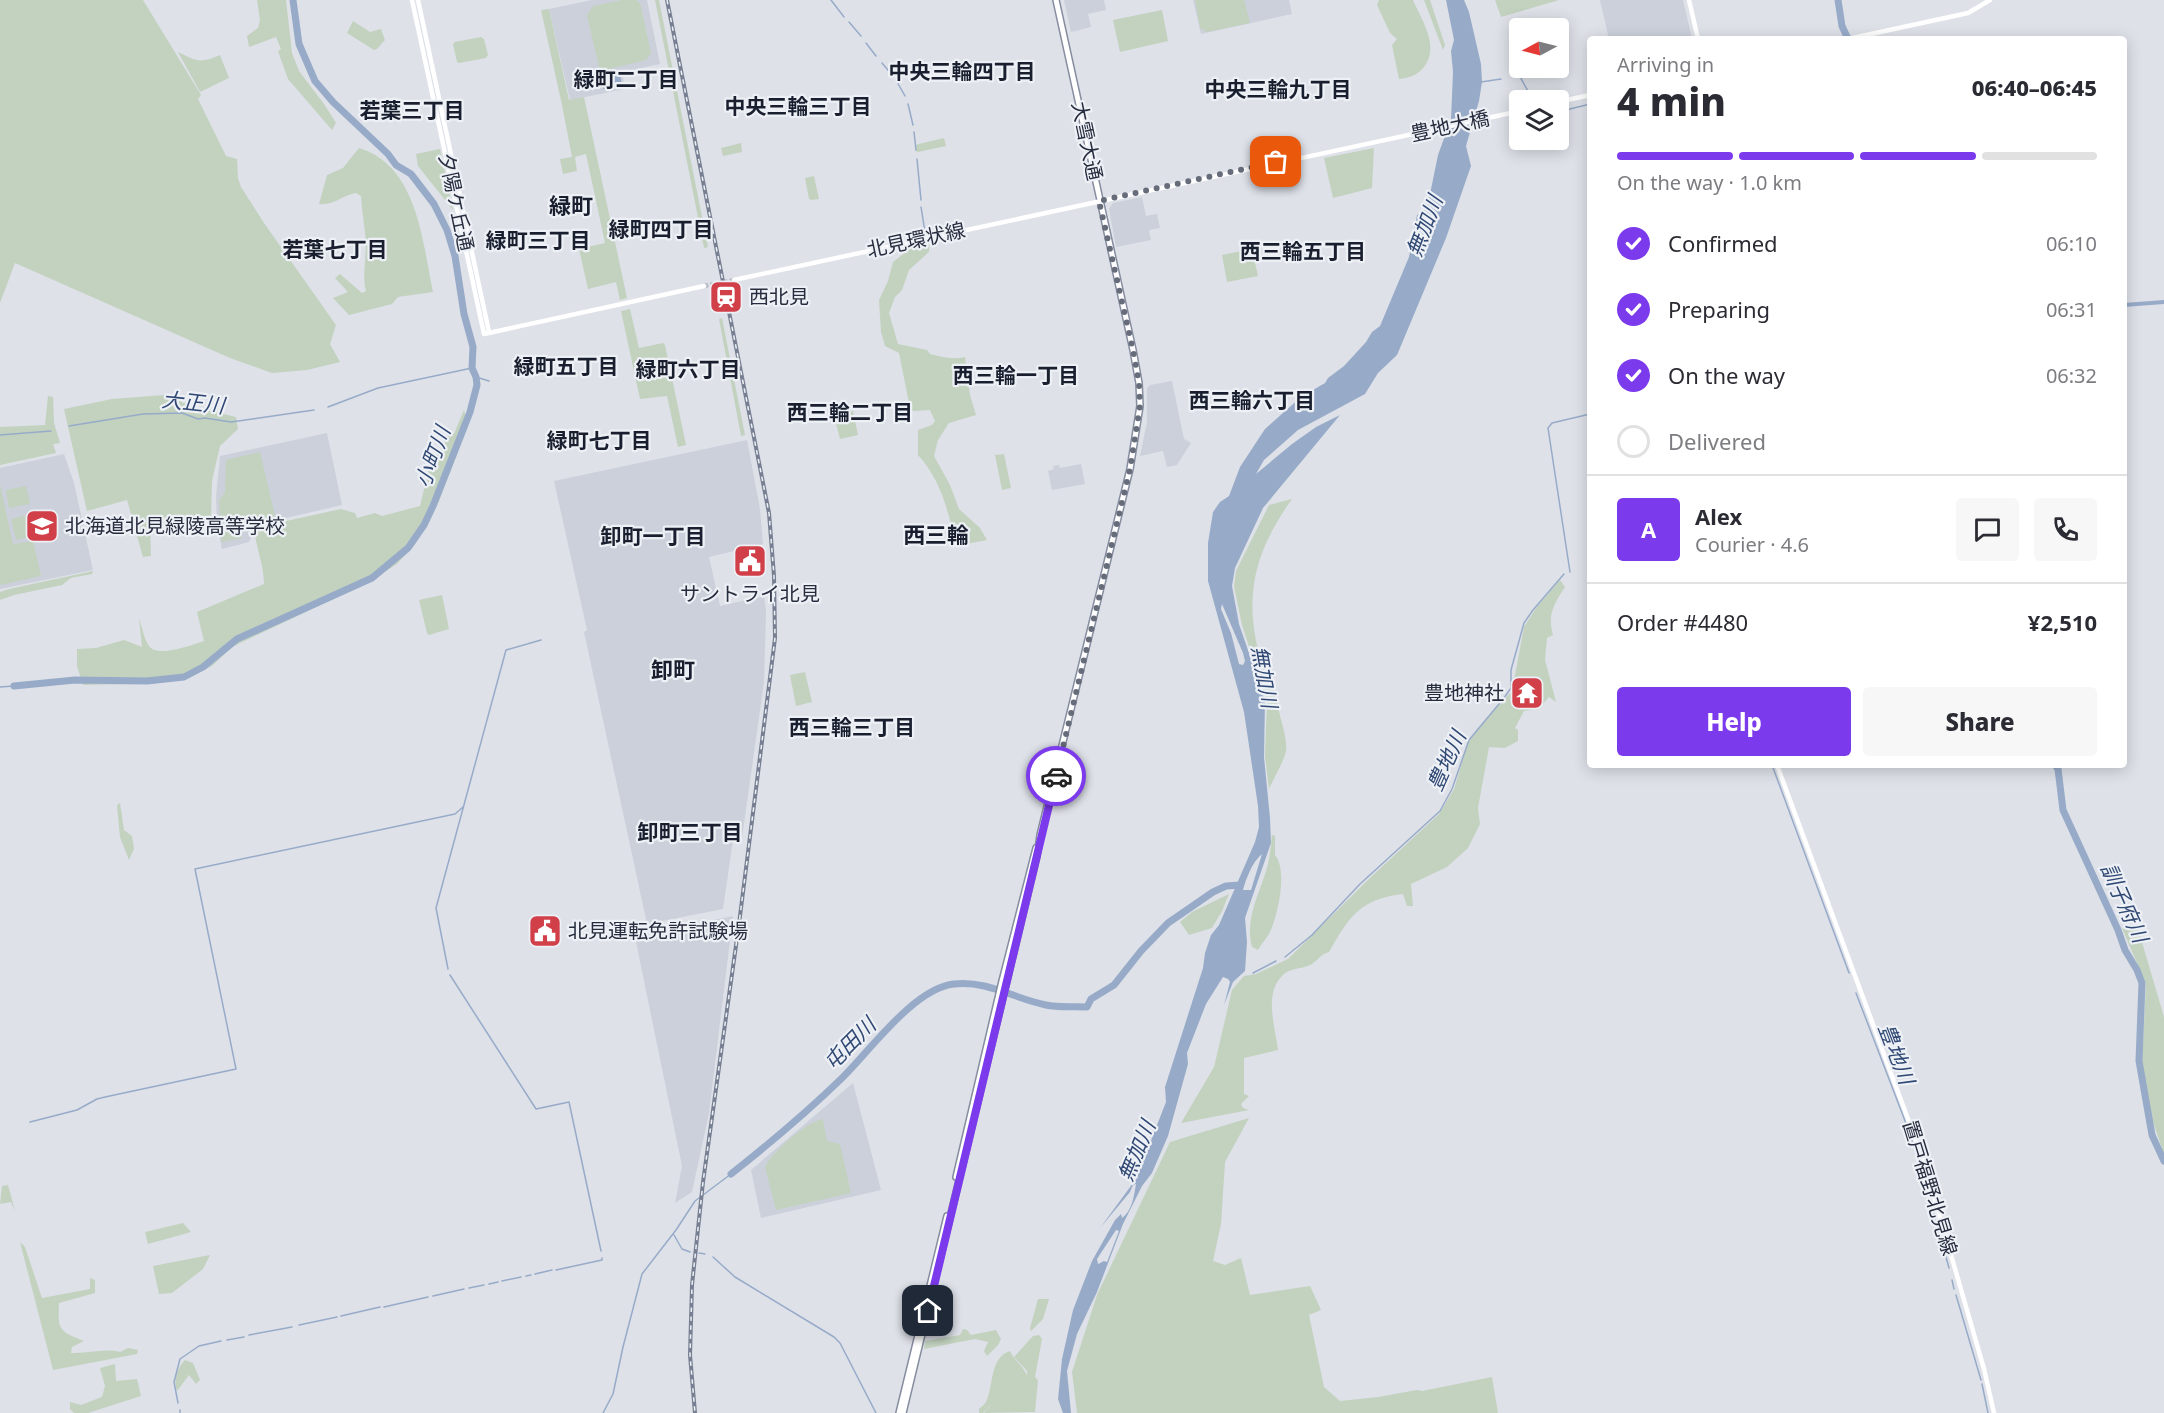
<!DOCTYPE html>
<html lang="en">
<head>
<meta charset="utf-8">
<style>
  :root { --surface:#fff; --page:#f7f7f7; --text:#2b2b33; --muted:#7c7c81; --line:#e1e1e2; --accent:#7c3aed }
  body { margin:0; font-family:"Noto Sans","Noto Sans JP",sans-serif; background:var(--page); color:var(--text); height:100vh; display:flex; flex-direction:column; font-size:22px; white-space:nowrap }
  * { box-sizing:border-box; margin:0 }
  p { font-size:20px; color:var(--muted) }
  .icon { flex:none; width:33px; height:33px; fill:none; stroke:currentColor; stroke-width:2; stroke-linecap:round; stroke-linejoin:round }
  .map { position:relative; flex:1; overflow:hidden }
  .panel { position:absolute; left:1587px; top:36px; width:540px; height:732px; display:flex; flex-direction:column; background:var(--surface); border-radius:6px; box-shadow:0 3px 15px #0003 }
  .panel>* { flex:none }
  .needle { width:39px; rotate:263deg }
  .tools { position:absolute; left:1509px; top:18px; display:grid; gap:12px }
  .tools a { display:grid; place-items:center; width:60px; height:60px; border-radius:6px; background:var(--surface); box-shadow:0 3px 15px #0003; font-size:30px }
  .pin { position:absolute; display:grid; place-items:center; width:51px; height:51px; color:#fff; margin:-26px; border-radius:12px; box-shadow:0 3px 9px #0006 }
  .courier { position:absolute; display:grid; place-items:center; width:60px; height:60px; margin:-30px; border:4px solid #7c3aed; border-radius:50%; background:#fff; color:#222; box-shadow:0 2px 8px #0007 }
  .overview em { font-style:normal; font-weight:800 }
  .overview div { display:flex; flex-direction:column-reverse }
  .overview { display:flex; align-items:center; justify-content:space-between; height:102px; padding:0 30px }
  h1 { font-size:39px; font-weight:800; line-height:45px }
  .bar { display:grid; grid-template-columns:repeat(4,1fr); gap:9px 6px; align-content:center; height:72px; padding:0 30px }
  .bar i { height:8px; border-radius:4px; background:var(--line) }
  .bar .on { background:var(--accent) }
  .bar p { grid-column:span 4 }
  .line { display:flex; align-items:center; gap:15px; padding:0 30px; border-top:2px solid var(--line) }
  .line div { flex:1 }
  .round { display:grid; place-items:center; flex:none; width:63px; height:63px; border-radius:6px; background:var(--page) }
  ol { padding:0 30px; list-style:none }
  li { display:flex; align-items:center; gap:18px; height:66px }
  li p { margin-inline-start:auto }
  li .icon { padding:6px; border-radius:50%; background:var(--accent); color:#fff; stroke-width:4 }
  li:last-child { color:var(--muted) }
  li i { width:33px; height:33px; border:3px solid var(--line); border-radius:50% }
  .action { display:flex; gap:12px; margin-top:auto; padding:12px 30px }
  .action a { flex:1; height:69px; border-radius:6px; background:var(--accent); color:#fff; font-size:24px; font-weight:800; line-height:69px; text-align:center }
  .action a+a { background:var(--page); color:var(--text) }
  .map>svg:first-child { display:block }
</style>
</head>
<body>
<div class="map">
<svg width="2164" height="1413" viewBox="0 0 2164 1413">
  <rect width="100%" height="100%" fill="#dee1e8"/>
  <path fill="#ccd0da" d="M592,0H647L660,64L622,72L625,89L570,100L549,9Z
    M1064,0H1104L1106,10L1088,14L1091,27L1071,32Z
    M1193,0H1289L1292,14L1201,34Z
    M1600,0H1683L1692,39H1609Z
    M1142,197L1146,216L1157,214L1160,228L1149,230L1151,240L1116,247L1109,209L1113,203Z
    M1172,381L1184,439L1191,443L1177,465L1167,467L1163,451L1140,456L1147,422V388L1150,385Z
    M327,433L342,505L252,526L250,529L251,538L249,542L222,549L217,524L216,497L220,456Z
    M747,440L760,509L763,544L709,557L720,606L764,596L766,612L764,682L742,838L733,840L723,909L647,924L584,632L587,630L554,481Z
    M64,454L74,483L93,570L0,589V468Z
    M1081,464L1085,484L1052,490L1048,471L1054,469L1053,466L1059,465L1060,468Z
    M733,916L709,1113L692,1192L675,1203L682,1166L635,937Z
    M853,1083L881,1190L761,1218L751,1170Z"/>
  <path fill="#c2d2bf" d="M0,0H143L201,95L198,99L226,156L237,159L238,178L241,187L264,223L336,325L330,344L340,362L307,370L272,373L230,358L15,263L0,303Z
    M257,0H286L292,53L299,71L324,104L336,123L332,130L288,79L278,51L281,49L276,37L249,47L247,36L258,28L260,20Z
    M622,0H636L640,3L651,53L646,60L600,71L587,15L593,6Z
    M655,0H659L708,247L704,248Z
    M1195,0H1244L1250,23L1207,32L1200,28Z
    M1379,0H1413C1422,21 1440,46 1424,67C1418,75 1409,78 1399,79L1392,45L1397,39L1390,33L1377,5Z
    M1424,0H1430L1445,45L1443,50Z
    M1495,0H1559L1501,17Z
    M549,9L569,100L584,97L627,298L620,300L616,282L588,289L579,249L605,243L586,154L575,157L577,171L563,174L560,159L572,157L562,105L541,10Z
    M1162,10L1168,41L1120,52L1113,20Z
    M353,21L370,32L381,29L385,40L377,49L374,50L347,33Z
    M481,37L484,39L488,55L486,58L459,63L457,62L453,44L455,42Z
    M178,52C197,61 199,64 220,55L229,78L200,92Z
    M944,138L946,146L918,152L916,151L915,145Z
    M741,143L742,152L723,156L721,148Z
    M359,148C418,166 422,241 433,292L398,297L392,304L349,315L333,298L348,292L335,278L340,274L362,293L366,291C362,276 366,260 366,244C365,228 362,212 361,196L356,193C343,195 333,206 319,204L327,175L343,168Z
    M1374,148L1372,188L1333,198L1324,158Z
    M440,149L453,210L418,166L416,154Z
    M814,176L819,199L812,200L809,199L805,178Z
    M930,237L929,252L909,270L902,290L895,297L889,313L898,344L927,350L930,354C942,357 954,360 965,357L970,395L976,415L949,423L938,440L934,456L950,485L959,509L980,528L987,540L956,546C949,513 941,480 918,455V430L932,425L935,421L930,410L913,411L910,408L899,353L885,346L881,332L879,300L888,281L893,262L906,252L910,241Z
    M1252,249L1258,276L1227,282L1222,255Z
    M630,309L639,348L663,343L665,345L686,445L678,447L667,396L640,399L621,311Z
    M722,318L745,435L741,436L719,319Z
    M177,394L182,403H192L194,407L236,417L238,429L220,446L212,481L211,517L150,528L151,556L143,557L127,500L87,511L64,409L112,399Z
    M48,396L53,397L54,423L60,443L53,444L56,453L0,465V427L45,425Z
    M464,410L468,426L439,501L416,543L397,564L369,582L232,647L212,666L183,680L133,684L83,685L77,666V649L96,648L124,640L142,647L139,618C142,627 144,639 149,646C157,658 192,645 204,641L197,612L264,584C264,565 256,548 254,528L341,509L355,513L357,518L375,513L382,516L420,506L430,464L442,448L447,436L454,434Z
    M853,411L858,435L840,439L834,415Z
    M260,452L275,516L231,527L220,520L219,501L225,492L226,460Z
    M1004,454L1011,488L1002,490L995,455Z
    M0,484L13,544L33,541L41,576L0,585Z
    M26,486L30,504L9,508L6,490Z
    M1292,499C1260,544 1245,585 1256,641C1261,665 1275,686 1279,711C1281,721 1288,742 1286,751C1283,764 1274,777 1269,789L1265,756L1267,701L1242,625L1234,586L1236,571L1269,505Z
    M32,514L37,535L16,540L11,519Z
    M240,529L242,538L222,542L220,533Z
    M93,571L92,574L71,578L62,585L14,595L0,600V592L9,589Z
    M1560,580L1565,587C1554,604 1547,615 1553,635L1547,638L1545,660L1556,702L1549,697L1538,709L1524,711L1515,728L1518,730V741L1505,748L1489,747L1478,808L1480,824L1468,848L1447,867L1411,884L1413,906H1407L1403,894C1360,899 1349,917 1329,952C1320,954 1318,961 1310,965C1302,969 1291,968 1284,974C1263,992 1275,1026 1278,1050L1244,1058V1094L1249,1096L1241,1104L1243,1108L1249,1110L1181,1123L1214,1067L1232,990L1244,976L1256,974L1288,959L1372,876L1439,814L1454,789L1468,743L1477,729L1512,691L1524,627L1536,608Z
    M442,595L449,629L429,635L427,633L419,600Z
    M805,672L812,702L796,706L790,675Z
    M120,803L124,830L132,836L134,849L129,860L120,837L117,805Z
    M1272,835L1275,836V855C1288,870 1278,916 1269,934C1266,939 1261,944 1258,950L1252,947C1244,917 1261,892 1268,864C1270,855 1271,845 1272,835Z
    M1229,894L1222,911L1212,928L1189,935L1180,922L1192,912Z
    M2137,925L2164,1017V1154L2151,1116L2142,1066L2146,984L2122,928Z
    M1249,1118L1225,1162L1221,1224L1213,1261L1225,1265L1241,1258L1250,1295L1310,1286L1321,1310L1309,1315L1324,1387L1340,1401L1378,1397L1417,1390L1422,1391L1492,1377L1498,1413H1077L1072,1372L1097,1295L1170,1142Z
    M823,1119L827,1141L840,1144L851,1193L776,1210L765,1167C774,1150 805,1123 823,1119Z
    M8,1185L15,1211L11,1202L0,1204L2,1186Z
    M183,1223L191,1232L148,1244L145,1232Z
    M20,1242L25,1247L42,1298L90,1289V1278L95,1280V1293L59,1303C58,1330 58,1331 84,1341L72,1347L71,1353C88,1354 104,1348 120,1352L128,1348L138,1350L137,1354L53,1370Z
    M210,1255L203,1269L172,1293L159,1294L153,1266Z
    M1038,1299H1049L1043,1319L1031,1331L1030,1328Z
    M963,1329L967,1330L971,1335L996,1330L1001,1339L998,1345L987,1356L984,1351L988,1342L975,1339L924,1349L925,1341L960,1335Z
    M1039,1335L1042,1339L1035,1377L1038,1380L1035,1412L984,1413L993,1403L983,1413H979V1409C981,1407 984,1405 986,1402C994,1386 989,1358 1010,1351C1014,1360 1024,1367 1027,1376V1371L1014,1357L1033,1336Z
    M185,1360L193,1363L200,1380L196,1384L189,1375L177,1391C173,1380 177,1368 185,1360Z
    M115,1364L116,1381L137,1379L141,1396L88,1413H74L70,1409V1402L81,1405L102,1397L105,1386L100,1368Z"/>
  <path fill="#97abc9" fill-rule="evenodd" d="M1446,0H1464L1469,12L1481,64L1482,82L1479,101L1466,146L1471,166L1446,238L1400,348L1397,355L1378,373L1365,394L1298,430L1264,460L1256,474L1292,444L1316,427L1340,415L1263,508L1235,568L1232,586L1239,624L1265,700L1264,757L1270,818L1271,843L1245,918L1247,942L1245,971L1233,982L1224,1005L1230,982L1228,979L1223,977L1206,1004L1187,1053L1188,1064L1168,1136L1152,1173L1142,1186L1123,1224L1097,1292L1077,1334L1067,1371L1071,1413H1063L1058,1399L1062,1359L1073,1310L1092,1261L1115,1220L1121,1214L1122,1218C1132,1211 1134,1196 1136,1184L1133,1185L1130,1192L1100,1228L1136,1179L1166,1102L1165,1087L1203,968L1205,953L1211,935L1219,925L1255,842L1259,827L1258,806L1244,712L1208,581V543L1213,512L1220,502L1229,496L1240,467L1265,429L1301,397L1325,383L1328,378L1344,366L1366,342L1372,332L1380,326L1409,257L1417,215L1424,210L1430,194L1438,155L1451,119L1453,72L1451,51L1454,40ZM1222,604L1243,653L1245,661L1243,665L1239,664L1231,633L1221,609ZM1262,854L1251,890H1243C1246,879 1252,862 1262,854ZM1116,1230L1119,1231L1107,1262L1104,1261L1098,1264L1097,1259Z
    M620,75L622,85L603,89L601,79Z"/>
  <g fill="none" stroke-linecap="round" stroke-linejoin="round">
    <path stroke="#97abc9" stroke-width="1.5" d="M831,0L844,17
      M849,22L861,36
      M866,43L876,56
      M882,63L893,76
      M1512,76L1519,75L1533,100
      M896,80L905,96
      M1481,82L1501,79
      M908,104L913,125
      M1562,111L1590,104
      M914,132L916,150
      M917,159L921,200
      M921,207L925,232
      M476,377L489,381
      M328,407L378,388L472,368
      M69,426L143,414L182,413L198,419L205,418L231,422L314,410
      M0,435L51,431
      M1570,572L1548,428L1552,423L1590,414
      M0,687L14,686
      M1772,765L1849,973
      M1285,957L1312,935L1360,884L1440,811L1452,789L1469,740L1504,698L1511,688V670L1524,623L1533,610L1564,574
      M448,969L436,908L506,650L541,640
      M1253,973L1276,961
      M450,975L536,1109L569,1102L601,1251
      M1856,993L1907,1126
      M30,1122L77,1110L97,1099L105,1097L236,1069L195,869L455,814L463,807
      M1909,1131L1917,1156
      M1919,1160L1949,1268
      M674,1235L682,1249L690,1252
      M699,1253L705,1254
      M713,1257L735,1277L834,1337L840,1343L876,1413
      M556,1270L602,1260V1258
      M535,1274L552,1270
      M526,1276L531,1275
      M1952,1280L1954,1289
      M502,1281L521,1277
      M489,1284L498,1282
      M469,1288L484,1285
      M1956,1295L1981,1380
      M433,1296L464,1289
      M384,1307L428,1297
      M341,1316L380,1307
      M299,1325L337,1317
      M249,1335L292,1327
      M227,1340L244,1337
      M1982,1384L1988,1413
      M178,1403L174,1382L180,1359L199,1346L221,1341
      M180,1410V1413
      M603,1413L613,1394L623,1347L642,1274L676,1230L695,1201L731,1174"/>
    <path stroke="#97abc9" stroke-width="4" d="M2124,305L2164,302"/>
    <path stroke="#97abc9" stroke-width="7" d="M1838,0L1842,26L1848,39
      M14,686L75,680L147,681L184,677L203,667L237,639L372,578L408,548L424,525L433,506L470,412L477,385L476,377L472,368L473,347L464,314L455,256L447,230L434,204L411,174L396,165L388,154L333,102L315,81L299,44L293,0
      M2055,765L2058,769L2063,810L2118,930L2125,950L2137,970L2142,983L2139,1061L2152,1135L2164,1161
      M731,1174C769,1144 807,1112 841,1079C869,1052 914,988 954,984C987,980 1015,999 1046,1005C1059,1008 1074,1006 1087,1007L1091,999L1114,985L1141,951L1168,923L1213,892L1226,886L1240,885"/>
    <path stroke="#b9bdc6" stroke-width="4.5" stroke-dasharray="4.5 2" stroke-linecap="butt" d="M704,286L734,280"/>
    <g stroke="#858d9f" stroke-width="8">
      <path id="trunk" d="M956,1177L1002,981L1036,848
        M899,1413L947,1216
        M903,1413L1037,856L1040,835L1130,469L1140,406L1139,383L1133,350L1056,0"/>
    </g>
    <path stroke="#fff" stroke-width="4.5" d="M412,0L484,334L704,286
      M418,0L489,332
      M1689,0L1698,39
      M1848,39L1968,13L1990,0
      M1558,102L1590,95
      M734,280L1520,111
      M1777,765L1925,1165L1984,1369L1994,1413"/>
    <use href="#trunk" stroke="#fff" stroke-width="5"/>
    <g stroke="#777f92" stroke-width="4">
      <path id="rail" d="M667,0L769,513L774,576L775,638L739,924L703,1182L692,1285L690,1355L695,1413"/>
    </g>
    <use href="#rail" stroke="#edf0f5" stroke-width="1.5" stroke-dasharray="4.5" stroke-linecap="butt"/>
  </g>
  <g fill="none" stroke-linecap="round" stroke-linejoin="round">
    <path stroke="#676c7a" stroke-width="6" stroke-dasharray="0 10.8" d="M1056,776L1130,469L1140,406L1139,383L1133,350L1099,201L1276,162"/>
    <path stroke="#7c3aed" stroke-width="8" d="M928,1311L1056,776"/>
  </g>
  <defs>
    <g id="station-square" transform="scale(1.725)"><rect x="-9" y="-9" width="18" height="18" rx="4" fill="#d13f48" stroke="#edf0f5"/><path d="M-3-6H3Q5-6 5-4V2Q5 4 3 4L4.5 6H3L1.5 4h-3L-3 6H-4.5L-3 4Q-5 4-5 2V-4Q-5-6-3-6ZM-3.5-4v3h7v-3ZM-3.5 1v1.5H-2V1ZM2 1v1.5H3.5V1Z" fill="#fff"/></g>
    <g id="school-square" transform="scale(1.725)"><rect x="-9" y="-9" width="18" height="18" rx="4" fill="#d13f48" stroke="#edf0f5"/><path d="M0-5L7-2L0 1L-7-2ZM-4 1L0 2.5L4 1V4Q0 6-4 4Z" fill="#fff"/></g>
    <g id="civic-square" transform="scale(1.725)"><rect x="-9" y="-9" width="18" height="18" rx="4" fill="#d13f48" stroke="#edf0f5"/><path d="M-.6-6.5H3V-4.5H.6V-3L4-1V1h2V6H-6V1h2V-1L-.6-3ZM-1.2 2.5V6h2.4V2.5Z" fill="#fff"/></g>
    <g id="temple-square" transform="scale(1.725)"><rect x="-9" y="-9" width="18" height="18" rx="4" fill="#d13f48" stroke="#edf0f5"/><path d="M0-6L5-2H3V0L6.5 2.5H4V6H1.5V3h-3V6H-4V2.5H-6.5L-3 0V-2H-5Z" fill="#fff"/></g>
  </defs>
  <g fill-rule="evenodd">
    <use href="#station-square" x="726" y="297"/>
    <use href="#school-square" x="42" y="526"/>
    <use href="#civic-square" x="750" y="561"/>
    <use href="#temple-square" x="1527" y="693"/>
    <use href="#civic-square" x="545" y="931"/>
  </g>
  <g text-anchor="middle" stroke-width="4.5" stroke-linejoin="round" paint-order="stroke">
    <g font-size="20" fill="#272d3f" stroke="#edf0f5">
      <text transform="translate(1450 126) rotate(-12)" y="7">豊地大橋</text>
      <text transform="translate(1087 141) rotate(78)" y="7">大雪大通</text>
      <text transform="translate(456 202) rotate(78)" y="7">夕陽ケ丘通</text>
      <text transform="translate(916 240) rotate(-12)" y="7">北見環状線</text>
      <text transform="translate(1930 1188) rotate(73)" y="7">置戸福野北見線</text>
    </g>
    <g font-size="20" fill="#272d3f" stroke="#edf0f5" text-anchor="start">
      <text x="749" y="304">西北見</text>
      <text x="65" y="533">北海道北見緑陵高等学校</text>
      <text x="750" y="601" text-anchor="middle">サントライ北見</text>
      <text x="1504" y="700" text-anchor="end">豊地神社</text>
      <text x="568" y="938">北見運転免許試験場</text>
    </g>
    <g font-size="21" font-weight="bold" fill="#191f2f" stroke="#edf0f5">
      <text x="962" y="79">中央三輪四丁目</text>
      <text x="626" y="87">緑町二丁目</text>
      <text x="1278" y="97">中央三輪九丁目</text>
      <text x="798" y="114">中央三輪三丁目</text>
      <text x="412" y="118">若葉三丁目</text>
      <text x="661" y="237">緑町四丁目</text>
      <text x="538" y="248">緑町三丁目</text>
      <text x="335" y="257">若葉七丁目</text>
      <text x="1303" y="259">西三輪五丁目</text>
      <text x="566" y="374">緑町五丁目</text>
      <text x="688" y="377">緑町六丁目</text>
      <text x="1016" y="383">西三輪一丁目</text>
      <text x="1252" y="408">西三輪六丁目</text>
      <text x="850" y="420">西三輪二丁目</text>
      <text x="599" y="448">緑町七丁目</text>
      <text x="653" y="544">卸町一丁目</text>
      <text x="852" y="735">西三輪三丁目</text>
      <text x="690" y="840">卸町三丁目</text>
    </g>
    <g font-size="21" font-style="italic" fill="#304874" stroke="#edf0f5">
      <text transform="translate(1425 226) rotate(-69)" y="7">無加川</text>
      <text transform="translate(193 403) rotate(6)" y="7">大正川</text>
      <text transform="translate(433 457) rotate(-70)" y="7">小町川</text>
      <text transform="translate(1264 677) rotate(80)" y="7">無加川</text>
      <text transform="translate(1447 761) rotate(-66)" y="7">豊地川</text>
      <text transform="translate(2124 903) rotate(66)" y="7">訓子府川</text>
      <text transform="translate(850 1044) rotate(-45)" y="7">屯田川</text>
      <text transform="translate(1896 1054) rotate(69)" y="7">豊地川</text>
      <text transform="translate(1137 1151) rotate(-67)" y="7">無加川</text>
    </g>
    <g font-size="22" font-weight="bold" fill="#191f2f" stroke="#edf0f5">
      <text x="571" y="214">緑町</text>
      <text x="936" y="543">西三輪</text>
      <text x="673" y="678">卸町</text>
    </g>
  </g>
</svg>
<div class="tools">
<a><svg class="needle" viewBox="-14 -14 28 28"><path d="M0-13l5 13h-10z" fill="#e53935"/><path d="M0 13l5-13h-10z" fill="#7c7c81"/></svg></a>
<a><svg class="icon" aria-label="layers" viewBox="0 0 24 24"><path d="M12 4l9 5-9 5-9-5zM3 14l9 5 9-5"/></svg></a>
</div>
<div class="pin" style="left:1276px;top:162px;background:#ea580c"><svg class="icon" aria-label="bag" viewBox="0 0 24 24"><path d="M5 8h14l-1 12H6zM9 8a3 3 0 0 1 6 0"/></svg></div>
<div class="pin" style="left:928px;top:1311px;background:#1f2937"><svg class="icon" aria-label="home" viewBox="0 0 24 24"><path d="M3 11l9-7 9 7M6 9v11h12V9"/></svg></div>
<div class="courier" style="left:1056px;top:776px"><svg class="icon" aria-label="car" viewBox="0 0 24 24"><path d="M5 17H2v-5l4-1 3-4h7l3 4 3 1v5h-3M9 17h6M6 11h13"/><circle cx="7" cy="17" r="2"/><circle cx="17" cy="17" r="2"/></svg></div>
<section class="panel">
<div class="overview"><div><h1>4 min</h1><p>Arriving in</p></div><em>06:40–06:45</em></div>
<div class="bar"><i class="on"></i><i class="on"></i><i class="on"></i><i></i><p>On the way · 1.0 km</p></div>
<ol>
<li><svg class="icon" aria-label="check" viewBox="0 0 24 24"><path d="M5 12l5 5 9-10"/></svg>Confirmed<p>06:10</p></li>
<li><svg class="icon" aria-label="check" viewBox="0 0 24 24"><path d="M5 12l5 5 9-10"/></svg>Preparing<p>06:31</p></li>
<li><svg class="icon" aria-label="check" viewBox="0 0 24 24"><path d="M5 12l5 5 9-10"/></svg>On the way<p>06:32</p></li>
<li><i></i>Delivered</li>
</ol>
<div class="line" style="height:108px"><b class="round" style="background:var(--accent);color:#fff">A</b><div><b>Alex</b><p>Courier · 4.6</p></div><a class="round"><svg class="icon" aria-label="chat" viewBox="0 0 24 24"><path d="M4 5h16v11H9l-5 4z"/></svg></a><a class="round"><svg class="icon" aria-label="phone" viewBox="0 0 24 24"><path d="M5 4h4l2 5-3 2q2 4 5 5l2-3 5 2v4C11 20 4 13 5 4z"/></svg></a></div>
<div class="line" style="height:78px"><div>Order #4480</div><b>¥2,510</b></div>
<div class="action"><a>Help</a><a>Share</a></div>
</section>
</div>
</body>
</html>
